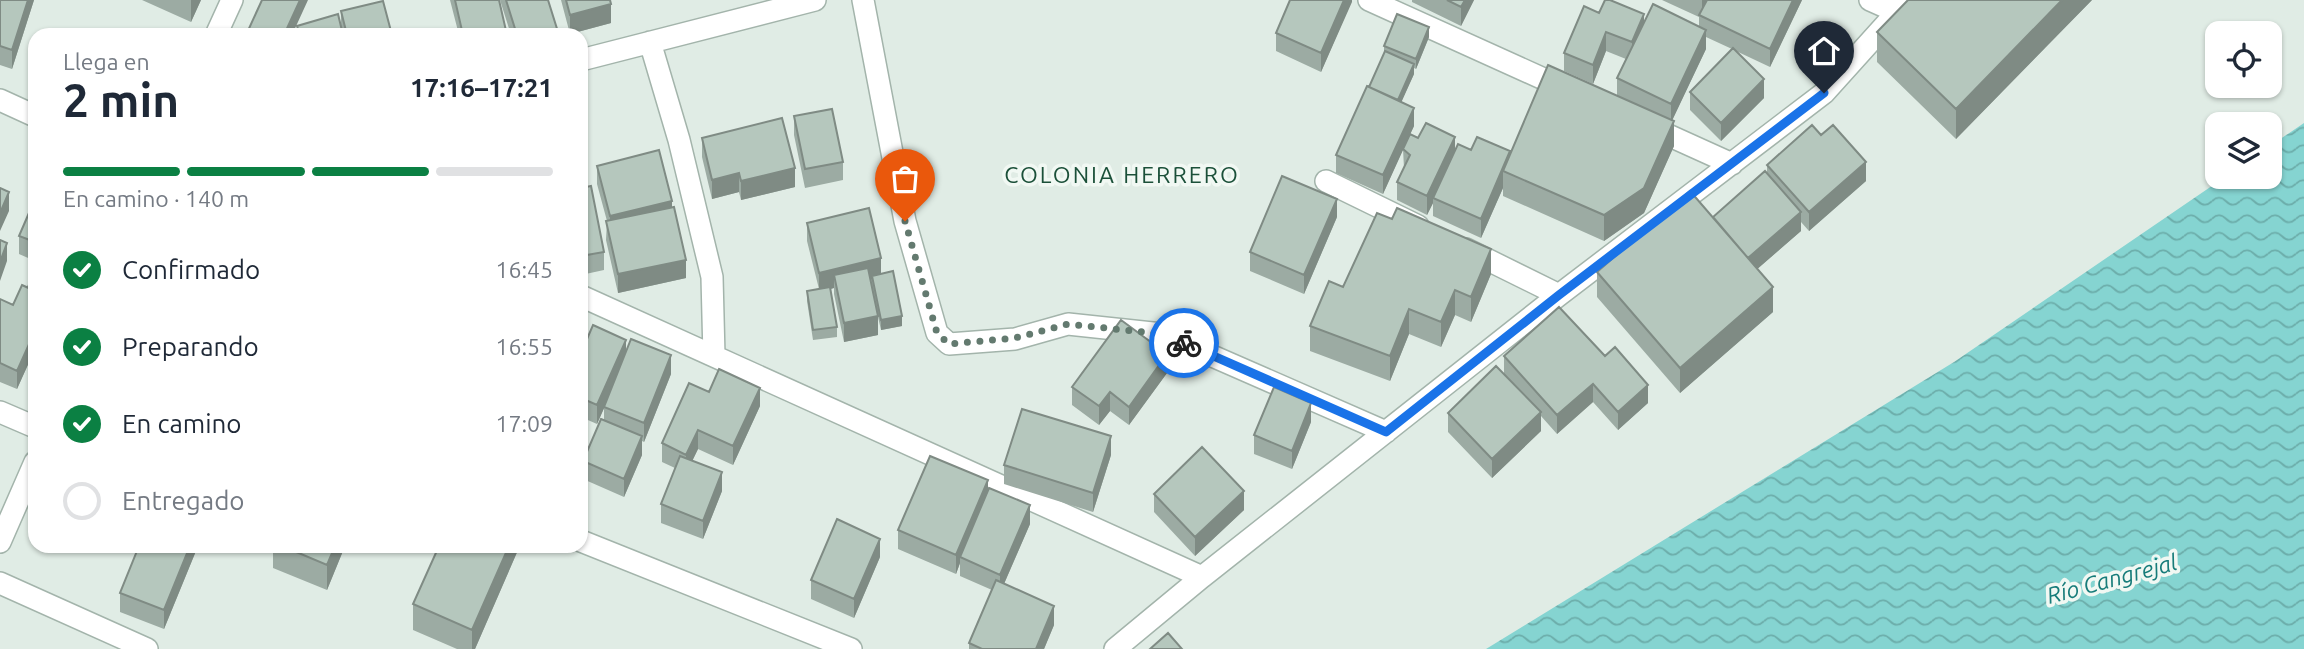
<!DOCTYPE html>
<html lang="es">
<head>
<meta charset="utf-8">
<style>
  :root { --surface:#fff; --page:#f6f6f7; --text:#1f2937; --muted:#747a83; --line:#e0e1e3; --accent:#0b8043 }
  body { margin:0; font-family:Ubuntu,sans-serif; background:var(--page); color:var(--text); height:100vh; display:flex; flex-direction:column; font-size:26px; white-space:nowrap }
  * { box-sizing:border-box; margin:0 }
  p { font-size:23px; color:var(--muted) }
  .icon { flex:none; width:38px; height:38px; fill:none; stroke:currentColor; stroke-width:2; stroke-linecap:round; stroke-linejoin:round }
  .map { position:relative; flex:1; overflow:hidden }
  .drawer { position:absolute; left:28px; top:28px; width:560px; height:525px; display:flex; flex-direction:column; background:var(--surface); border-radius:21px; box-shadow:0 2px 5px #0004 }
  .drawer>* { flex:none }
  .buttons { position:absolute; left:2205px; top:21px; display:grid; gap:14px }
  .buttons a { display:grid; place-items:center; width:77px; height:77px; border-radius:14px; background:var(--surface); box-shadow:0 2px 5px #0004; font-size:35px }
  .pin { position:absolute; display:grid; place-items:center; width:60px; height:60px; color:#fff; margin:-72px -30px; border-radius:50% 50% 50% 0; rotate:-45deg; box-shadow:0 0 7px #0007 }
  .pin .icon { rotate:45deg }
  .courier { position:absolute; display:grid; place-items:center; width:70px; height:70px; margin:-35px; border:5px solid #1a73e8; border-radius:50%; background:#fff; color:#222; box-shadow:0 2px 9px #0007 }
  .overview em { font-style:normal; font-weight:700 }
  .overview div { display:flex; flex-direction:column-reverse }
  .overview { display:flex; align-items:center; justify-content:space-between; height:119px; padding:0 35px }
  h1 { font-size:46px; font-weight:700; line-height:52px }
  .bar { display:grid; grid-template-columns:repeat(4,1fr); gap:10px 7px; align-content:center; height:84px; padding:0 35px }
  .bar i { height:9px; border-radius:5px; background:var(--line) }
  .bar .on { background:var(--accent) }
  .bar p { grid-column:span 4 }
  ol { padding:0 35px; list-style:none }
  li { display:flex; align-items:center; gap:21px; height:77px }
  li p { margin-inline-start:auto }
  li .icon { padding:7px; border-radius:50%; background:var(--accent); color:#fff; stroke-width:4 }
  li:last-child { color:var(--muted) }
  li i { width:38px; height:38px; border:4px solid var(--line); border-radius:50% }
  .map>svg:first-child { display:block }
</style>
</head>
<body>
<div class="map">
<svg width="2304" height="649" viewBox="0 0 2304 649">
  <defs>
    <pattern id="water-waves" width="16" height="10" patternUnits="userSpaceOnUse" patternTransform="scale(1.75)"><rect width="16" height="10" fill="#85d4d1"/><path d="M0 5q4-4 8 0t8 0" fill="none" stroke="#6cadaa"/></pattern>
  </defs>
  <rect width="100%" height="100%" fill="#e0ece5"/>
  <path fill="url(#water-waves)" d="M2304,123V649H1486L1954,362L2225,177H2270V146Z"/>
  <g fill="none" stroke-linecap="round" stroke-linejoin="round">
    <g stroke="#a3b4ab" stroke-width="24">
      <path id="minor" d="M863,0L905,221L937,333L949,344L1015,339L1068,324L1162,334L1386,432
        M1369,0L1568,90
        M1870,0L1897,12
        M216,35L232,0
        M650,42L679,140L712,277L714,356
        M581,60L815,0
        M0,100L35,116
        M1648,126L1732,164
        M1326,181L1418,226
        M1466,249L1559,295
        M581,296L1202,577
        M0,412L35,427
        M581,541L851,649
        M0,542L35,462
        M0,583L147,649
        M1115,649L1202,577L1559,295L1824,93L1897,12L1904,0"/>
    </g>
    <use href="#minor" stroke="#fff" stroke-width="21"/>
  </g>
  <path fill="#9caba3" d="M0,0H34L12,69L0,65Z
    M142,0H201L191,22Z
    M450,0H499L507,35H459Z
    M500,0H548L558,35H511Z
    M561,0H610L611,23L570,34Z
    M1352,0L1321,72L1276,51V33Z
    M1412,0H1474L1461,26L1412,2Z
    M1662,0H1802L1770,67L1736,51L1764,98L1721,141L1690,110V92L1732,49L1706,37V49L1672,120L1674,146L1644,213L1604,241L1503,196V188L1481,238L1433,216V203L1427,215L1397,200V182L1404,168L1403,149L1383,194L1336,173V155L1369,87L1384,53V46L1429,37L1416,69L1414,68V74L1401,102L1414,126L1410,134L1418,138L1455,149L1510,151L1617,96V78L1626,59L1606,51L1593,84L1564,71V53L1599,13L1644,23L1699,27V17Z
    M2092,0L1956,139L1877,62V32Z
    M341,11L392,35H297V26H341Z
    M794,116L843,162V180L805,188L794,135Z
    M702,138L795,187L741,200L739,192L712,199L702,157Z
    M1767,165L1866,181L1809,231L1801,222V231L1757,269L1773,312L1680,393L1597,297V272L1713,217L1767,174Z
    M597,166L672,207L686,278L618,293L606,240L607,221L597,184Z
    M581,188L604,252V270L581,275Z
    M35,199V261L19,254V236Z
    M1337,217L1304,294L1250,271V252Z
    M807,223L881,274L902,326L881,330L878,317V335L844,342L834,294V288L830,289L837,327V337L813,340L807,301V291L819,289L807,241Z
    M35,271V349L17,389L0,382V299L13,305L28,287Z
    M1491,274L1471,322L1455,315L1441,347L1409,334L1390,381L1310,351V326L1343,287Z
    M1559,307L1648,403L1618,430L1593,402L1557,434L1541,416V431L1492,478L1448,432V413L1504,375V356Z
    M626,351L671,374L644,442L642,441V455L624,497L583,479V461L604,420V408L597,424L581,417V353Z
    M1167,373L1129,425L1110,411L1099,425L1072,405V387Z
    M709,392L760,406L733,465L698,449L692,461L722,491L703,539L661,523V504L675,468L662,462V443Z
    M1311,422L1292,469L1254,454V435Z
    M1111,455L1093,512L1004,484V465Z
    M988,492L1030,524L1004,584L1054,625L1044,649H969V643L992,590L960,576V563L956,574L898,549V530Z
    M1154,494L1244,510L1195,556L1154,512Z
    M198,546L164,629L120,612V593Z
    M262,546H345L327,590L273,568V551Z
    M518,546V550L475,649H457L413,630V604Z
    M880,557L854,618L811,599V580Z"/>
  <path fill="#7f8b84" d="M28,0H34L12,69V50Z
    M191,0H201L191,22Z
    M300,0H308L292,35H284Z
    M1344,0H1352V2L1321,72V53Z
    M1465,0H1474L1461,26V7Z
    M1702,0H1710L1702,18Z
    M1793,0H1802L1770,67V49Z
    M2062,0H2092L1956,139V109Z
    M611,4V23L570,34V15Z
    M1644,14V33L1632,61V42Z
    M1429,27V37L1416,69V59Z
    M1706,30V49L1671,123V104Z
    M1606,32V51L1593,84V65Z
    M1414,64V74L1397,112V102Z
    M1764,79V98L1721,141V123Z
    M1414,108V126L1383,194V175Z
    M1674,121V146L1644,213L1604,241V215Z
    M1455,137V156L1433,198V203L1427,215V196Z
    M1510,151L1503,171V188L1481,238V219Z
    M1866,162V181L1809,231V212Z
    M795,168V187L741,200V181Z
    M739,173V192L712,199V180Z
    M9,192V211L0,231V213Z
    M1337,199V217L1304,294V275Z
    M672,201V219L610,235V216Z
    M1801,212V231L1747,278V259Z
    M7,243V261L0,281V262Z
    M1491,249V274L1471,322V297Z
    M881,258V277L872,276V279L837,287L834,275V288L819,292V273Z
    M686,260V278L618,293V274Z
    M1773,287V312L1680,393V368Z
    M1455,290V315L1441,347V322Z
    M1409,309V334L1390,381V356Z
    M878,316V335L844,342V323Z
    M902,316V326L881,330V320Z
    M35,331V349L17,389V371Z
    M626,340V359L597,424V405Z
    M1167,354V373L1129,425V407Z
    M671,355V374L644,442V423Z
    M1593,384V402L1557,434V415Z
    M1648,385V403L1618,430V412Z
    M760,388V406L733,465V446Z
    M1110,392V411L1099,425V406Z
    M1311,403V422L1292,469V451Z
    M1541,412V431L1492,478V459Z
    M698,430V449L686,474V455Z
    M642,436V455L624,497V479Z
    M1111,436V455L1093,512V493Z
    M722,472V491L703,539V521Z
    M988,480V499L960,557V563L956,574V555Z
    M1244,491V510L1195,556V537Z
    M1030,505V524L1000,593V575Z
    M880,539V557L854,618V599Z
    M190,546H198L164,629V610Z
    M335,546H345L327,590V565Z
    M509,546H518V550L475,649H472V630Z
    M1054,606V625L1044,649H1036Z"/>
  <path fill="#b5c7bd" stroke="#7f8b84" stroke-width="2" d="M0,0H28L12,50L0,46Z
    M262,0H300L284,35H246Z
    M455,0H499L507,35H463Z
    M506,0H548L558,32L550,35H517Z
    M566,0H610L611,4L570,15Z
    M1290,0H1344L1321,53L1276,33Z
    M1447,0H1465L1461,7Z
    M1605,0H1610L1644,14L1632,42L1606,32L1593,65L1564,53L1584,6L1599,13Z
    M1707,0H1793L1770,49L1699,15Z
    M1908,0H2062L1956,109L1877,32Z
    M383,1L392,35H347L341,11Z
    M1653,4L1706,30L1671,104L1617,78Z
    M338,14L343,35H300L297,26Z
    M1397,14L1429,27L1416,59L1384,46Z
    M1733,48L1764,79L1721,123L1690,92Z
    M1385,51L1414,64L1398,100L1369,87Z
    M1548,65L1674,121L1644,188L1604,215L1503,171Z
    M1367,86L1414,108L1383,175L1336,155Z
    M832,109L843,162L805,169L794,116Z
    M782,118L795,168L741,181L739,173L712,180L702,138Z
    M1426,123L1455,137L1427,196L1397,182L1410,155L1403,149L1410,134L1418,138Z
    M1812,125L1821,135L1833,125L1866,162L1809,212L1767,165Z
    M1477,137L1510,151L1481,219L1433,198L1458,144L1471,150Z
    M659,150L672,201L610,216L597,166Z
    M1765,171L1801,212L1748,258L1713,217Z
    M1282,176L1337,199L1304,275L1250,252Z
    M591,186L604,252L581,256V188Z
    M0,188L9,192L0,213Z
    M1690,191L1773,287L1680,368L1597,272Z
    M35,199V242L19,236Z
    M674,207L686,260L618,274L606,221Z
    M869,208L881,258L819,273L807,223Z
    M1397,208L1491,249L1471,297L1455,290L1441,322L1409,309L1390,356L1310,326L1329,281L1343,287L1377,213L1392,219Z
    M0,240L7,243L0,262Z
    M868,268L878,316L844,323L834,275Z
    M35,271V291L28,287Z
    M893,271L902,316L881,320L872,276Z
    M22,285L35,291V331L17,371L0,363V299L13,305Z
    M830,287L837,327L813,330L807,291Z
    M1559,307L1605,356L1615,347L1648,385L1618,412L1593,384L1557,415L1504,356Z
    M1121,320L1167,354L1129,407L1110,392L1099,406L1072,387Z
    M593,325L626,340L597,405L581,398V353Z
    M631,339L671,355L644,423L604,407Z
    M1496,366L1541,412L1492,459L1448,413Z
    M719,369L760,388L733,446L698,430L686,455L662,443L689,383L709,392Z
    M1274,387L1311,403L1292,451L1254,435Z
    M1022,409L1111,436L1093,493L1004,465Z
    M601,419L642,436L624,479L583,461Z
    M1202,447L1244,491L1195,537L1154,494Z
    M680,456L722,472L703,521L661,504Z
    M930,456L988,480L956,555L898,530Z
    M989,488L1030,505L1000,575L960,557Z
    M837,519L880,539L854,599L811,580Z
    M139,546H190L164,610L120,593Z
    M282,546H335L327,565Z
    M439,546H509L472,630L413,604Z
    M996,580L1054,606L1036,649H982L969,643Z
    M1168,633L1182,649H1150Z"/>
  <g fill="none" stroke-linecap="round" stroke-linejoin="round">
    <path stroke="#637a6f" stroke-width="7" stroke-dasharray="0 12.6" d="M905,221L937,333L949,344L1015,338L1068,324L1162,334L1184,343"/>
    <path stroke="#1a73e8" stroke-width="9" d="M1184,343L1386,432L1559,295L1824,93"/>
  </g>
  <g text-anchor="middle" stroke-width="7" stroke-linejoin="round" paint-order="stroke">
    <g font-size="23" letter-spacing="2" fill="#1b5039" stroke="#f1f8f3">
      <text x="1122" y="183">COLONIA HERRERO</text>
    </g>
    <g font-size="23" font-style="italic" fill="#177c7a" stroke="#f1f8f3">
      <text transform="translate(2112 579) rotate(-15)" y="8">Río Cangrejal</text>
    </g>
  </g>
</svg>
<div class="buttons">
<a><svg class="icon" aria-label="locate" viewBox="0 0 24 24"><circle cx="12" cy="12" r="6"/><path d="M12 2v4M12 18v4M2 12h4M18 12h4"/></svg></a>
<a><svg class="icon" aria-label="layers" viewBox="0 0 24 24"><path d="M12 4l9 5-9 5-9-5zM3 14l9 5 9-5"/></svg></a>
</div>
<div class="pin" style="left:905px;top:221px;background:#ea580c"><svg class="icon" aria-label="bag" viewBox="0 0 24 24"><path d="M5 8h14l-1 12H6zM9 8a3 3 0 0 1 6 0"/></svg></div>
<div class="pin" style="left:1824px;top:93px;background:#1f2937"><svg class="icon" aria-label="home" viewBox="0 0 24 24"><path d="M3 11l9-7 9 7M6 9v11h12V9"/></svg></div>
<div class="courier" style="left:1184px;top:343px"><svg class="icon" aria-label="bike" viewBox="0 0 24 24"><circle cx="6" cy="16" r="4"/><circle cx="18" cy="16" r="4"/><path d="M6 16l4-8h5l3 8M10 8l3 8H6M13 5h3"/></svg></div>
<section class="drawer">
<div class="overview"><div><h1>2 min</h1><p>Llega en</p></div><em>17:16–17:21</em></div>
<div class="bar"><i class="on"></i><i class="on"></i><i class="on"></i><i></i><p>En camino · 140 m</p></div>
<ol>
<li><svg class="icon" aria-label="check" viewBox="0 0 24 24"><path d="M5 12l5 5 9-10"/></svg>Confirmado<p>16:45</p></li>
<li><svg class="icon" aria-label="check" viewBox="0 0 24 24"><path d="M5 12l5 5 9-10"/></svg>Preparando<p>16:55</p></li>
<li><svg class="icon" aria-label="check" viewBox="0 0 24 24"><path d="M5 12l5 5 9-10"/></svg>En camino<p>17:09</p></li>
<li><i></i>Entregado</li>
</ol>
</section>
</div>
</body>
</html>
